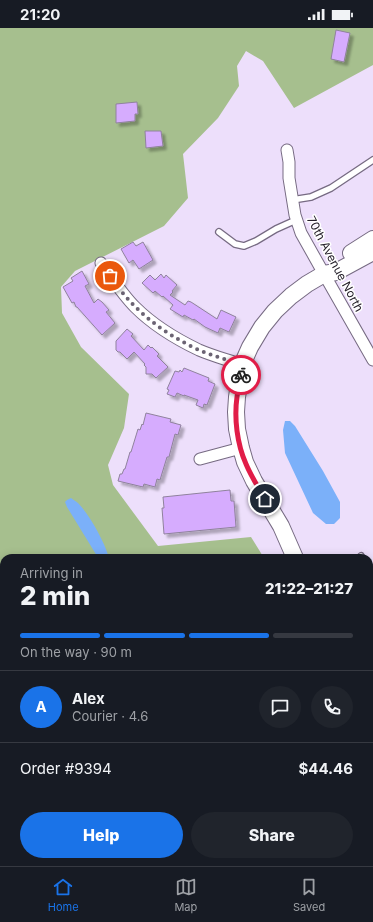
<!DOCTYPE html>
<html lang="en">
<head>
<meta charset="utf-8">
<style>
  :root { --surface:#171b24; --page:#20242c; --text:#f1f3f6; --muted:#9ea1a6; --line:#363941; --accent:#1a73e8 }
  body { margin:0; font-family:Inter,sans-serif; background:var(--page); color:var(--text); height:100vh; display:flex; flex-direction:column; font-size:15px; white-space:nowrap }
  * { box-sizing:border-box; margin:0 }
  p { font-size:13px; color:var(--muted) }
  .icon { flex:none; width:22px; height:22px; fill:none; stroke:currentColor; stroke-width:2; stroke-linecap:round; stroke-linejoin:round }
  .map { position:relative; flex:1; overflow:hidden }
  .panel { position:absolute; left:0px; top:526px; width:373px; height:312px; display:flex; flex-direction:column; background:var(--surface); border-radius:12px 12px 0 0; box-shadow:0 2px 10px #0003 }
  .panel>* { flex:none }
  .pin { position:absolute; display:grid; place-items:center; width:34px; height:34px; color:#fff; margin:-17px; border:2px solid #fff; border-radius:50%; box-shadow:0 1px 4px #0007 }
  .courier { position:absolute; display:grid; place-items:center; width:40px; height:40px; margin:-20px; border:3px solid #e11d48; border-radius:50%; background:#fff; color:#222; box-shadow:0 1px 5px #0007 }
  .overview em { font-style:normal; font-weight:800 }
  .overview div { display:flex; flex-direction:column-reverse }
  .overview { display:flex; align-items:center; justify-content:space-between; height:68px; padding:0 20px }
  h1 { font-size:26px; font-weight:800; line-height:30px }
  .bar { display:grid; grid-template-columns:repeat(4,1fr); gap:6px 4px; align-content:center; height:48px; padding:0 20px }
  .bar i { height:5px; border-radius:3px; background:var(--line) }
  .bar .active { background:var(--accent) }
  .bar p { grid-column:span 4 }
  .line { display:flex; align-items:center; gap:10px; padding:0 20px; border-top:1px solid var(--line) }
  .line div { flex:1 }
  .round { display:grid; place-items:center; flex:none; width:42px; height:42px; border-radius:21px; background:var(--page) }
  .action { display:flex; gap:8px; margin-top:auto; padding:8px 20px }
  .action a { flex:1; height:46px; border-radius:24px; background:var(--accent); color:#fff; font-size:16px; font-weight:800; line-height:46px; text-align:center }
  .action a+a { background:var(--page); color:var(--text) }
  .status { display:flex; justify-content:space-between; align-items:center; height:28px; padding:0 20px; background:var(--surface); direction:ltr }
  .status svg { height:11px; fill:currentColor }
  .menu { display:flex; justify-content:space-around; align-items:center; height:56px; border-top:1px solid var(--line); background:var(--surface); font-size:11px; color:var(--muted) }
  .menu a { display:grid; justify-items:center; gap:2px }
  .menu .active { color:var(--accent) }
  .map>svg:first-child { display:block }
</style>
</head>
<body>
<div class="status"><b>21:20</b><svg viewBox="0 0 49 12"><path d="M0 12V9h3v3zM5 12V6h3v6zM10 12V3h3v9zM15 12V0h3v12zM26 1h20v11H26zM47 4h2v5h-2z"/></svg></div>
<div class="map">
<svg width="373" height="838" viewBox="0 0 373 838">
  <defs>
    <filter id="shadow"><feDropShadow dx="3.5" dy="3.5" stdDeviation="1" flood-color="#0004"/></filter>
  </defs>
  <rect width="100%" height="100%" fill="#eddffb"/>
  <path fill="#a6bf8e" d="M0,0H373V37L294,80L263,33L246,23L237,38L239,58L218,90L183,126L188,170L164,198L75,243L61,259L62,285L81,319L129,366L124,400L108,437L113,457L158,518L251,509L264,530H4V834H74L72,838H0Z"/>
  <path fill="#7bb0f9" d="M285,393H290L295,398L323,443L340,474V490L334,496H326L313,485L285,425L283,402Z
    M71,470C73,472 76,473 78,475C89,486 104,513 108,527L105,530H100L97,528L67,479L65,474L67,472Z"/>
  <path fill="#d6acfe" stroke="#8f829c" filter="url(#shadow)" d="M336,2L350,5L344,34L331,31Z
    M137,74L138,86H135V93L116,95V76Z
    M145,103H161L163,118L146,120Z
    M133,214L136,218L143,214L153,232L139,241L133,232L129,235L121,221Z
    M82,243L89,256L85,258L94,275L98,271L102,274L109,282L106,284L115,295L102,307L77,279H76L74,274L72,275L63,259L73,253L71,250Z
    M161,246L164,250L166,247L177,257L172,263L173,264L170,267L185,277L188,273L191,274L217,291L221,282L236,289L229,304L220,300L218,305L205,299L194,291L193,292L184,287L183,289L170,281L173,277L163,268L162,269L155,263L153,265L142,255L150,247L155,252Z
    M127,301L133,306L131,308L144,322L148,317L151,320L152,319L159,326L157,328L168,339L156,350L152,346H146V339L144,337L145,336L134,324L127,331L120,324H118L116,322V313Z
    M184,340L209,350L208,353L215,356L207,377L204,376L203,380L196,377L198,372L184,367V368L177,365L175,369L167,366L169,362L167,361L175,343L179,344L180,342L182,344Z
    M146,385L171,391L170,394L181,397L178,407L175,406L169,429H167L160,452L157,451L155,459L144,456L143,459L118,453L120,446H122L124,441H125L130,424H131L138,401L140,402L142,396L143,397Z
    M230,462L231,473H234L236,499L164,506L162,480H164L163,469Z"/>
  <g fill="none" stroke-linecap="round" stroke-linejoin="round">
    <g stroke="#766a82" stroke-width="8">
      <path id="lane" d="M292,172L311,169L331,160L373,132
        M219,204L235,216L244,218L256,213L276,201L296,192
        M361,528L362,530
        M369,542L373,549
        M369,831L373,834"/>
    </g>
    <g stroke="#766a82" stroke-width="13">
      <path id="street" d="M287,122L289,134V150L295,187L301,205L324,246L373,332
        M101,235C112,250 122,266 135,279C153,297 176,311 199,322C213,328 228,332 242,337
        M200,431L241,420"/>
    </g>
    <g stroke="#766a82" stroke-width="18">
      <path id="secondary" d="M351,225L373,211
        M295,530L281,498L254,453L245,434L241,420L237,401L236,384L237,369L242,337L250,319L262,299L275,283L291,268L307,256L324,246L336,244L373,224
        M369,680L373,689
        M369,804L373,796
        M340,838L345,834"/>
    </g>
    <use href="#lane" stroke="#fff" stroke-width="5.5"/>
    <use href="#street" stroke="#fff" stroke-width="11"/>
    <use href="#secondary" stroke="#fff" stroke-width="16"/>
  </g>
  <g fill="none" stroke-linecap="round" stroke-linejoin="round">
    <path stroke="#6b6373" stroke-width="4" stroke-dasharray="0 7.2" d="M110,248C132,281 162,305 199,322C213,328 228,332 242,337L241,347"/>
    <path stroke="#e11d48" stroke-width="5" d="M241,347C239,354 238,361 237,369C234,390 237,416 246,436C251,448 258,459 265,471"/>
  </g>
  <g text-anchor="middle" stroke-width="3" stroke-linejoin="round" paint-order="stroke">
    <g font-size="12" fill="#25202a" stroke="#fff">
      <text transform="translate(335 236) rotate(62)" y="4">70th Avenue North</text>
    </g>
  </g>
</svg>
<div class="pin" style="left:110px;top:248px;background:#ea580c"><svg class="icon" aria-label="bag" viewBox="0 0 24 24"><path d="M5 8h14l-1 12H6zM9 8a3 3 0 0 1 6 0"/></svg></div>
<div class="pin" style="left:265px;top:471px;background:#1f2937"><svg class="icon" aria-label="home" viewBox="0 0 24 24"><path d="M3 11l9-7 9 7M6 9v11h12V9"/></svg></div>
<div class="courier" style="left:241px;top:347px"><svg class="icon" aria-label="bike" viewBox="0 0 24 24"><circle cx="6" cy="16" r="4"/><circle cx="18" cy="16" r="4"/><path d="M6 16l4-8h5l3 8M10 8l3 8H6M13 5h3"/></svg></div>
<section class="panel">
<div class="overview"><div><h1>2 min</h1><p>Arriving in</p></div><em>21:22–21:27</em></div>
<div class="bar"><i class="active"></i><i class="active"></i><i class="active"></i><i></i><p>On the way · 90 m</p></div>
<div class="line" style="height:72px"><b class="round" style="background:var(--accent);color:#fff">A</b><div><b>Alex</b><p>Courier · 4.6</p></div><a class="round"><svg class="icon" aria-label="chat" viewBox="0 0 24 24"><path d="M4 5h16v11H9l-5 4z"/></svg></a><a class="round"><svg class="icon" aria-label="phone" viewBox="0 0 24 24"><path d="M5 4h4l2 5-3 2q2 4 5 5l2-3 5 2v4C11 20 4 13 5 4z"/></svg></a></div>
<div class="line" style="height:52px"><div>Order #9394</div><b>$44.46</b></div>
<div class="action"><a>Help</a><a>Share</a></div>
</section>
</div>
<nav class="menu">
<a class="active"><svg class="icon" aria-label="home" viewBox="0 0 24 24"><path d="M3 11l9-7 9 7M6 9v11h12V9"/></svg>Home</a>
<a><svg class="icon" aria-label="map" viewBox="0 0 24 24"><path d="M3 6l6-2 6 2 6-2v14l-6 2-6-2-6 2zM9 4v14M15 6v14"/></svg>Map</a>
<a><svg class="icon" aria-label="saved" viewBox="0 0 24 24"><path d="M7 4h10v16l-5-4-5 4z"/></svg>Saved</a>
</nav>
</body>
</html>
